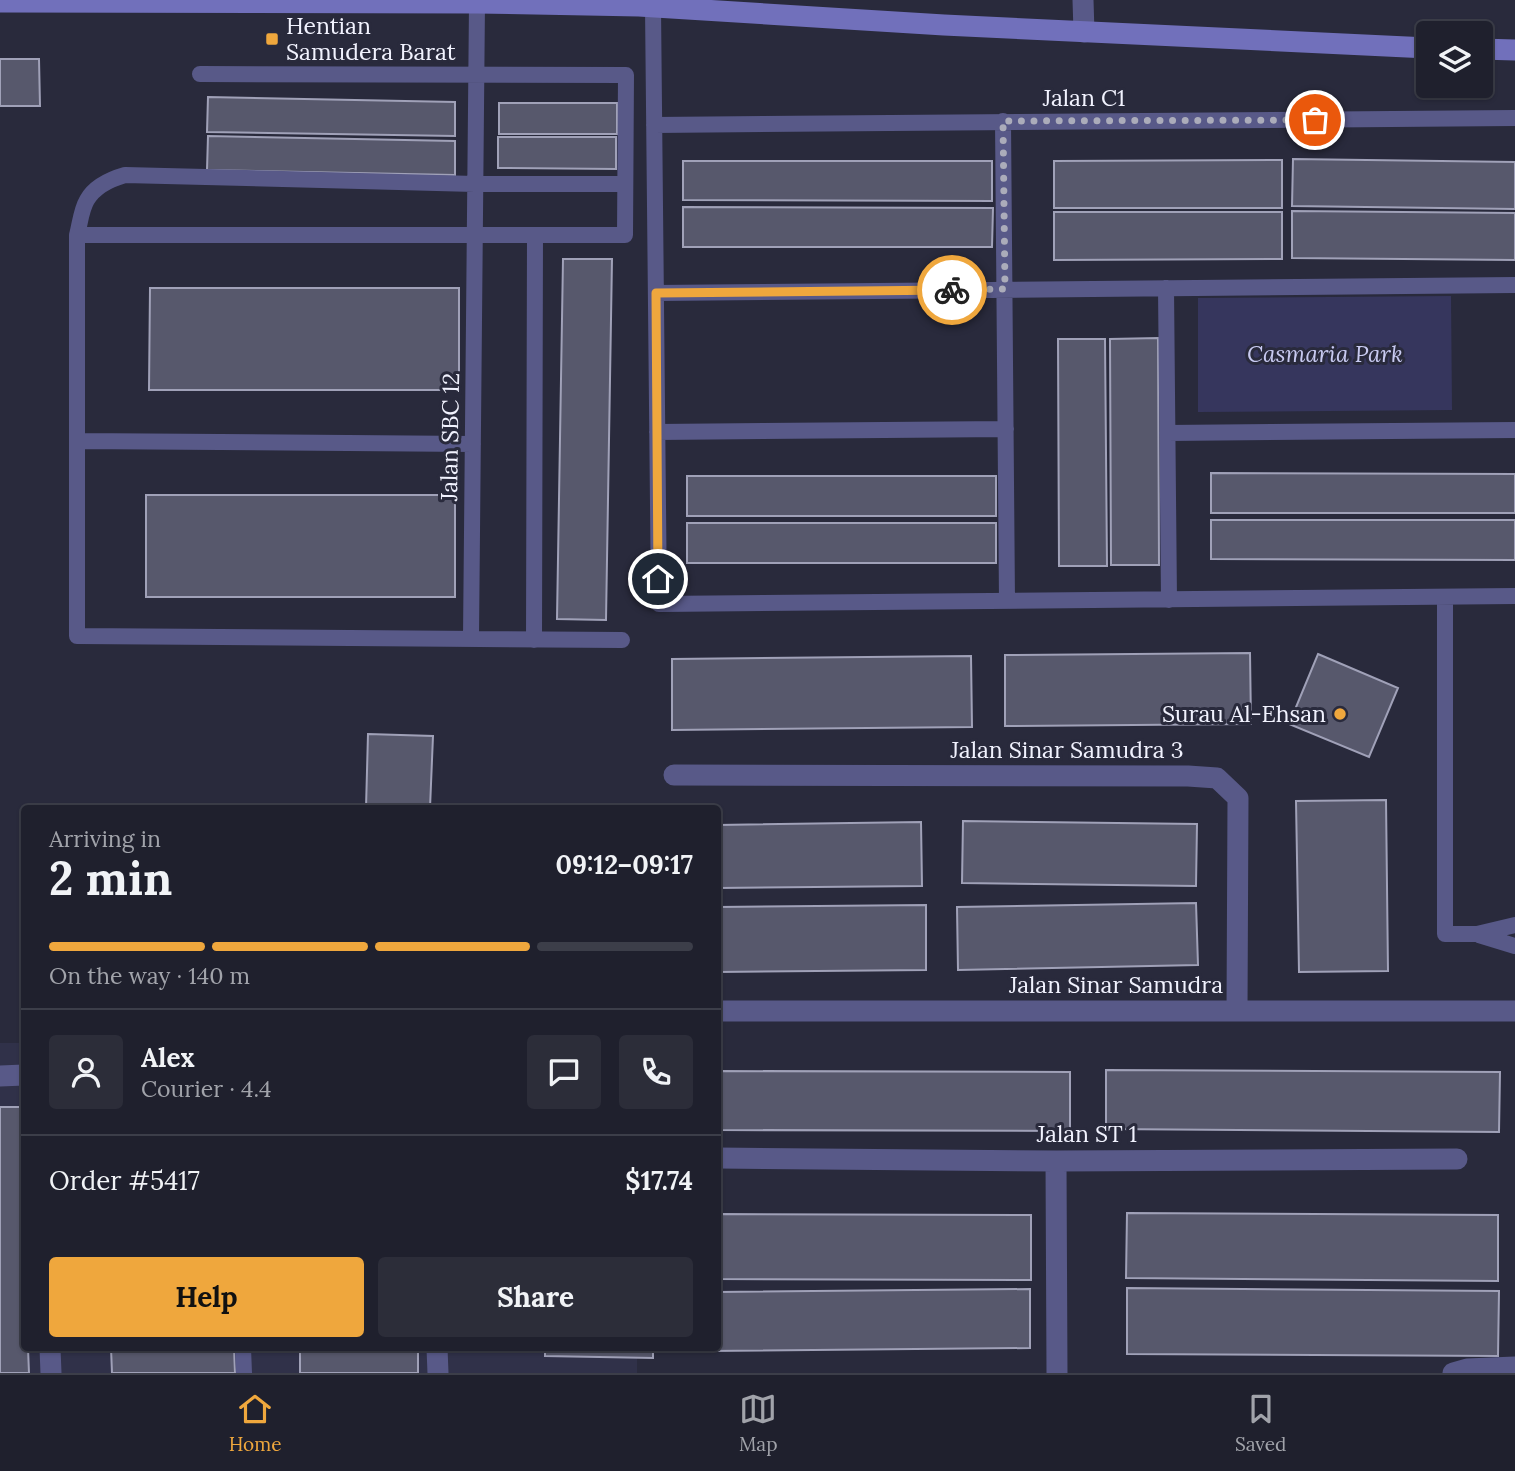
<!DOCTYPE html>
<html lang="en">
<head>
<meta charset="utf-8">
<style>
  :root { --surface:#1f202d; --page:#2c2d39; --text:#f1f3f6; --muted:#a1a3aa; --line:#3c3e49; --accent:#efa73d }
  body { margin:0; font-family:Lora,serif; background:var(--page); color:var(--text); height:100vh; display:flex; flex-direction:column; font-size:26px; white-space:nowrap }
  * { box-sizing:border-box; margin:0 }
  p { font-size:23px; color:var(--muted) }
  .icon { flex:none; width:38px; height:38px; fill:none; stroke:currentColor; stroke-width:2; stroke-linecap:round; stroke-linejoin:round }
  .map { position:relative; flex:1; overflow:hidden }
  .sheet { position:absolute; left:21px; top:805px; width:700px; height:546px; display:flex; flex-direction:column; background:var(--surface); border-radius:7px; box-shadow:0 2px 5px #0004,0 0 0 2px var(--line) }
  .sheet>* { flex:none }
  .fabs { position:absolute; left:1416px; top:21px; display:grid; gap:14px }
  .fabs a { display:grid; place-items:center; width:77px; height:77px; border-radius:7px; background:var(--surface); box-shadow:0 2px 5px #0004,0 0 0 2px var(--line); font-size:35px }
  .pin { position:absolute; display:grid; place-items:center; width:60px; height:60px; color:#fff; margin:-30px; border:4px solid #fff; border-radius:50%; box-shadow:0 2px 7px #0007 }
  .courier { position:absolute; display:grid; place-items:center; width:70px; height:70px; margin:-35px; border:5px solid #efa73d; border-radius:50%; background:#fff; color:#222; box-shadow:0 2px 9px #0007 }
  .head em { font-style:normal; font-weight:700 }
  .head div { display:flex; flex-direction:column-reverse }
  .head { display:flex; align-items:center; justify-content:space-between; height:119px; padding:0 28px }
  h1 { font-size:46px; font-weight:700; line-height:52px }
  .bar { display:grid; grid-template-columns:repeat(4,1fr); gap:10px 7px; align-content:center; height:84px; padding:0 28px }
  .bar i { height:9px; border-radius:5px; background:var(--line) }
  .bar .active { background:var(--accent) }
  .bar p { grid-column:span 4 }
  .line { display:flex; align-items:center; gap:18px; padding:0 28px; border-top:2px solid var(--line) }
  .line div { flex:1 }
  .round { display:grid; place-items:center; flex:none; width:74px; height:74px; border-radius:7px; background:var(--page) }
  .primary-button { display:flex; gap:14px; margin-top:auto; padding:14px 28px }
  .primary-button a { flex:1; height:80px; border-radius:7px; background:var(--accent); color:#111; font-size:28px; font-weight:700; line-height:80px; text-align:center }
  .primary-button a+a { background:var(--page); color:var(--text) }
  .tab-bar { display:flex; justify-content:space-around; align-items:center; height:98px; border-top:2px solid var(--line); background:var(--surface); font-size:19px; color:var(--muted) }
  .tab-bar a { display:grid; justify-items:center; gap:4px }
  .tab-bar .active { color:var(--accent) }
  .map>svg:first-child { display:block }
</style>
</head>
<body>
<div class="map">
<svg width="1515" height="1373" viewBox="0 0 1515 1373">
  <rect width="100%" height="100%" fill="#292a3c"/>
  <path fill="#303149" d="M0,1043H24V1348H637V1373H0Z"/>
  <path fill="#36365d" d="M1451,296L1452,410L1198,412V298Z"/>
  <path fill="#57586c" stroke="#a0a1b8" stroke-width="2" d="M0,59H39L40,106H0Z
    M208,97L455,102V136L207,132Z
    M499,103H617V134H499Z
    M208,136L455,141V175L207,170Z
    M498,137H616V169L498,168Z
    M1293,159L1515,162V209L1292,206Z
    M1282,160V208H1054V161Z
    M683,161H992V201L683,200Z
    M683,207L993,208L992,247H683Z
    M1292,211L1515,213V260L1292,258Z
    M1054,212H1282V259L1054,260Z
    M563,259H612L606,620L557,619Z
    M150,288H459V390H149Z
    M1158,338L1159,565H1111L1110,339Z
    M1058,339H1105L1107,566H1059Z
    M1211,473L1515,474V513H1211Z
    M687,476H996V516H687Z
    M146,495H455V597H146Z
    M1211,520H1515V560L1211,559Z
    M687,523H996V563H687Z
    M1250,653L1251,724L1005,726V655Z
    M1318,654L1398,688L1369,757L1289,724Z
    M971,656L972,727L672,730V659Z
    M368,734L433,736L430,808H366Z
    M1386,800L1388,971L1299,972L1296,801Z
    M963,821L1197,824L1196,886L962,883Z
    M921,822L922,886L718,888V825Z
    M1196,903L1198,965L958,970L957,907Z
    M926,905V970L718,972V907Z
    M1106,1070L1500,1072L1499,1132L1106,1129Z
    M718,1071L1070,1072V1131L718,1130Z
    M0,1107H24V1348H28L29,1373H0Z
    M1127,1213L1498,1215V1281L1126,1278Z
    M718,1214L1031,1215V1280L718,1279Z
    M1127,1288L1499,1291L1498,1356L1127,1354Z
    M1030,1289V1348L709,1351V1348H718V1292Z
    M111,1348H234L235,1373H112Z
    M300,1348H418V1373H300Z
    M545,1348H653V1358L545,1356Z"/>
  <g fill="none" stroke-linecap="round" stroke-linejoin="round">
    <path stroke="#585988" stroke-width="16" d="M653,7L659,604L1515,596
      M1003,121L1007,601
      M654,125L1515,118
      M77,235H625L626,75L200,74
      M1166,288L1169,600
      M656,293L1515,285
      M657,432L1006,429
      M1167,433L1515,430
      M77,441L473,444
      M1445,597V934H1477L1515,925
      M471,638L477,3
      M534,640L535,235
      M622,640L77,636V235C80,224 81,210 87,200C95,186 111,179 125,175L475,184H625
      M1479,935L1515,946
      M243,1348L244,1373"/>
    <path stroke="#585988" stroke-width="21" d="M1083,0L1084,32
      M674,775L1188,776L1217,778L1238,798L1237,1011
      M718,1011H1515
      M0,1076L24,1075
      M718,1158L1056,1161L1457,1159
      M1056,1161L1057,1373
      M50,1348L51,1373
      M437,1348L438,1373
      M1453,1373L1467,1369L1515,1367"/>
    <path stroke="#7170bb" stroke-width="21" d="M0,2L477,3L639,6L944,25L1428,48
      M1480,49L1515,50"/>
  </g>
  <g fill="none" stroke-linecap="round" stroke-linejoin="round">
    <path stroke="#abacba" stroke-width="7" stroke-dasharray="0 12.6" d="M952,290L1005,289L1003,121L1315,120"/>
    <path stroke="#efa73d" stroke-width="9" d="M658,579L656,293L952,290"/>
  </g>
  <g fill="#efa73d" stroke="#292a3c" stroke-width="2.5">
    <rect x="265" y="32" width="14" height="14" rx="3.5"/>
    <circle cx="1340" cy="714" r="7"/>
  </g>
  <g text-anchor="middle" stroke-width="6" stroke-linejoin="round" paint-order="stroke">
    <g font-size="23" fill="#f1f2fe" stroke="#292a3c" text-anchor="start">
      <text x="286" y="34">Hentian<tspan x="286" dy="26">Samudera Barat</tspan></text>
      <text x="1326" y="722" text-anchor="end">Surau Al-Ehsan</text>
    </g>
    <g font-size="23" fill="#f1f2fe" stroke="#292a3c">
      <text x="1084" y="106">Jalan C1</text>
      <text transform="translate(450 437) rotate(-89)" y="8">Jalan SBC 12</text>
      <text x="1067" y="758">Jalan Sinar Samudra 3</text>
      <text x="1116" y="993">Jalan Sinar Samudra</text>
      <text x="1087" y="1142">Jalan ST 1</text>
    </g>
    <g font-size="23" font-style="italic" fill="#c8caf1" stroke="#292a3c">
      <text x="1325" y="362">Casmaria Park</text>
    </g>
  </g>
</svg>
<div class="fabs">
<a><svg class="icon" aria-label="layers" viewBox="0 0 24 24"><path d="M12 4l9 5-9 5-9-5zM3 14l9 5 9-5"/></svg></a>
</div>
<div class="pin" style="left:1315px;top:120px;background:#ea580c"><svg class="icon" aria-label="bag" viewBox="0 0 24 24"><path d="M5 8h14l-1 12H6zM9 8a3 3 0 0 1 6 0"/></svg></div>
<div class="pin" style="left:658px;top:579px;background:#1f2937"><svg class="icon" aria-label="home" viewBox="0 0 24 24"><path d="M3 11l9-7 9 7M6 9v11h12V9"/></svg></div>
<div class="courier" style="left:952px;top:290px"><svg class="icon" aria-label="bike" viewBox="0 0 24 24"><circle cx="6" cy="16" r="4"/><circle cx="18" cy="16" r="4"/><path d="M6 16l4-8h5l3 8M10 8l3 8H6M13 5h3"/></svg></div>
<section class="sheet">
<div class="head"><div><h1>2 min</h1><p>Arriving in</p></div><em>09:12–09:17</em></div>
<div class="bar"><i class="active"></i><i class="active"></i><i class="active"></i><i></i><p>On the way · 140 m</p></div>
<div class="line" style="height:126px"><a class="round"><svg class="icon" aria-label="person" viewBox="0 0 24 24"><circle cx="12" cy="8" r="4"/><path d="M4 21q1-7 8-7t8 7"/></svg></a><div><b>Alex</b><p>Courier · 4.4</p></div><a class="round"><svg class="icon" aria-label="chat" viewBox="0 0 24 24"><path d="M4 5h16v11H9l-5 4z"/></svg></a><a class="round"><svg class="icon" aria-label="phone" viewBox="0 0 24 24"><path d="M5 4h4l2 5-3 2q2 4 5 5l2-3 5 2v4C11 20 4 13 5 4z"/></svg></a></div>
<div class="line" style="height:91px"><div>Order #5417</div><b>$17.74</b></div>
<div class="primary-button"><a>Help</a><a>Share</a></div>
</section>
</div>
<nav class="tab-bar">
<a class="active"><svg class="icon" aria-label="home" viewBox="0 0 24 24"><path d="M3 11l9-7 9 7M6 9v11h12V9"/></svg>Home</a>
<a><svg class="icon" aria-label="map" viewBox="0 0 24 24"><path d="M3 6l6-2 6 2 6-2v14l-6 2-6-2-6 2zM9 4v14M15 6v14"/></svg>Map</a>
<a><svg class="icon" aria-label="saved" viewBox="0 0 24 24"><path d="M7 4h10v16l-5-4-5 4z"/></svg>Saved</a>
</nav>
</body>
</html>
